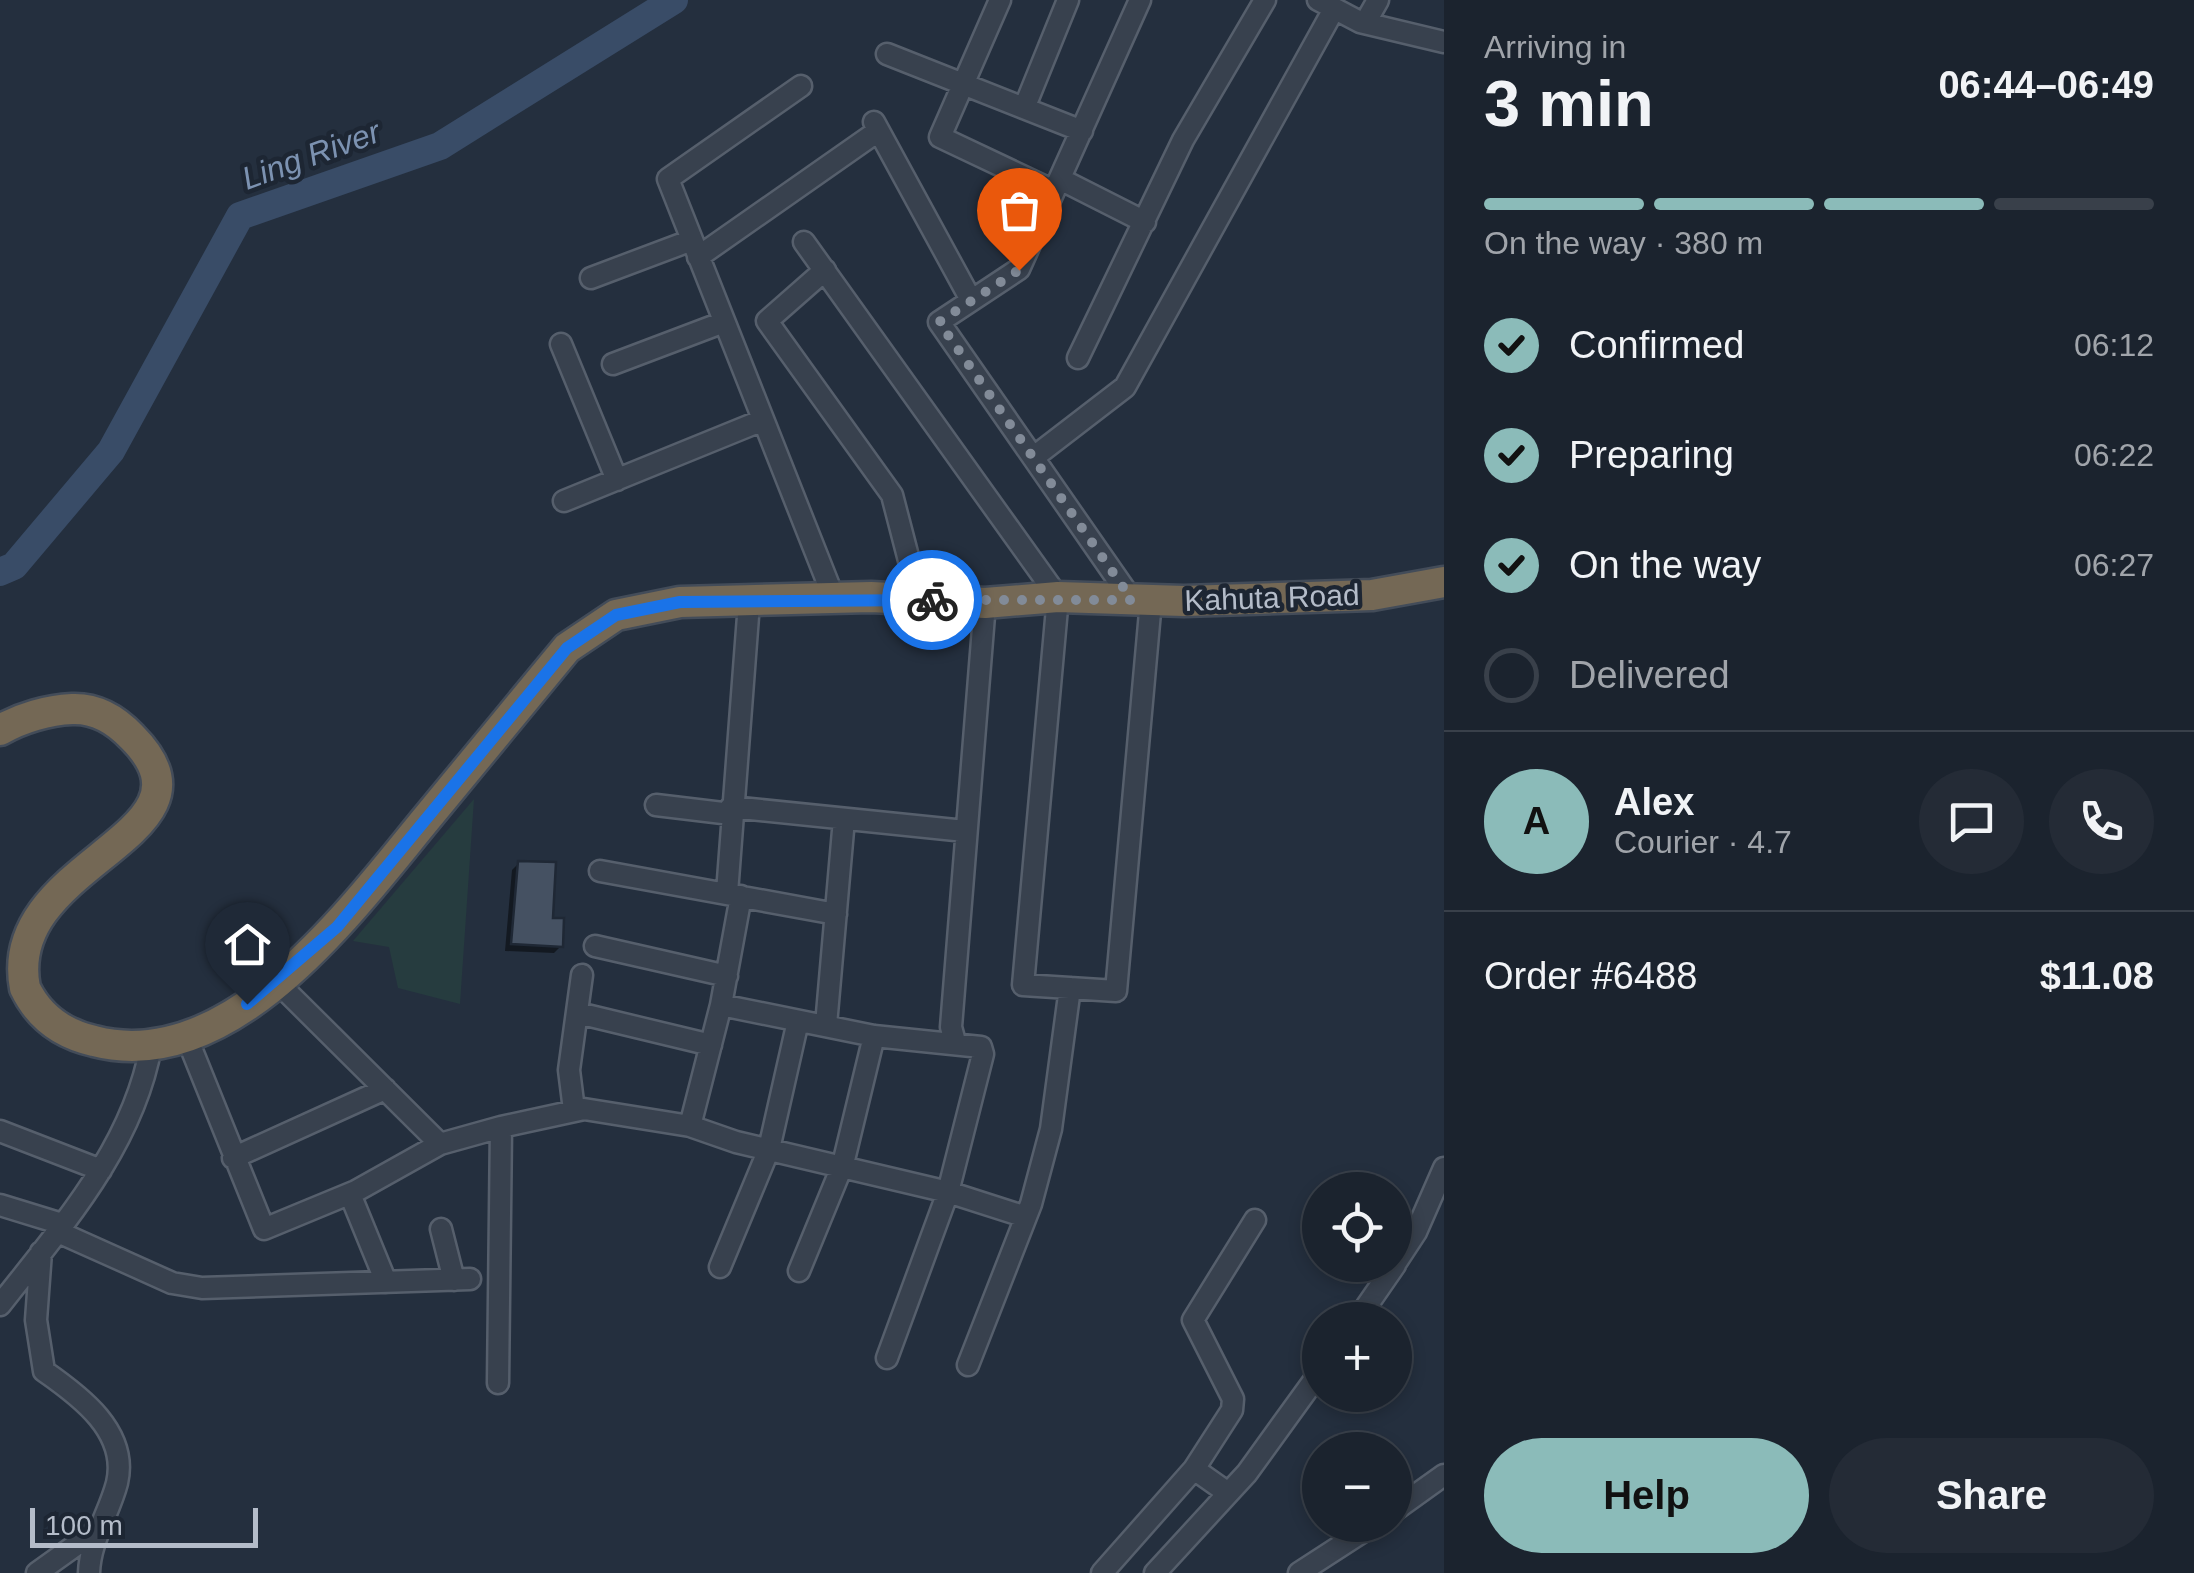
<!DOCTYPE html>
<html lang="en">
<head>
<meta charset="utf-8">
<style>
  :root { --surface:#1b232e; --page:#242b36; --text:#f1f3f6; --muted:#a0a4aa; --line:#39404a; --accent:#8bbbb9 }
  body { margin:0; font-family:Arial,sans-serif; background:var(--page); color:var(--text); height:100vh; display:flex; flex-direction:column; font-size:38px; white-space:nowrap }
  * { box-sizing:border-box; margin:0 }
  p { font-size:32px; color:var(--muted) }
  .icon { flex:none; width:55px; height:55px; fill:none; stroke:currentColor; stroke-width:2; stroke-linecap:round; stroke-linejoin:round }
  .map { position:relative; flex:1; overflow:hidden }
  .sheet { display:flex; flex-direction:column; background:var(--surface); width:750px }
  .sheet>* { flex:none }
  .buttons { position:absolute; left:1302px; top:1172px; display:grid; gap:20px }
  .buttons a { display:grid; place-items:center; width:110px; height:110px; border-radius:50%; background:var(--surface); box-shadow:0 5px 15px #0003,0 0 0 2px var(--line); font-size:50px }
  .scale { position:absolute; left:30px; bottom:25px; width:228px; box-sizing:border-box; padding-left:10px; border:5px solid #b4bcc9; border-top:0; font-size:28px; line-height:35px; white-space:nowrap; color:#b4bcc9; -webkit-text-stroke:8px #1d2633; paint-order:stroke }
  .pin { position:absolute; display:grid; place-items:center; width:85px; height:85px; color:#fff; margin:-102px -42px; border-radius:50% 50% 50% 0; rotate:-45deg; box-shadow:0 0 10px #0007 }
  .pin .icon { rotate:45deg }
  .courier { position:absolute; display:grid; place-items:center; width:100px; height:100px; margin:-50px; border:8px solid #1a73e8; border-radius:50%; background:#fff; color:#222; box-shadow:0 2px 12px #0007 }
  .head em { font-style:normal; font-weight:700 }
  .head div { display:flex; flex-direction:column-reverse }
  .head { display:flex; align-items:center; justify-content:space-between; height:170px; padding:0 40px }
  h1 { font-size:65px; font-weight:700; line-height:75px }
  .bar { display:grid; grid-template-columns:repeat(4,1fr); gap:15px 10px; align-content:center; height:120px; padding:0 40px }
  .bar i { height:12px; border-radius:8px; background:var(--line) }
  .bar .active { background:var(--accent) }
  .bar p { grid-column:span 4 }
  .line { display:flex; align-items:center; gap:25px; padding:0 40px; border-top:2px solid var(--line) }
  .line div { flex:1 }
  .round { display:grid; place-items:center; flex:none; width:105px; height:105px; border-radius:52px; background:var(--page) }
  ol { padding:0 40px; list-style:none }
  li { display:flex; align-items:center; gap:30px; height:110px }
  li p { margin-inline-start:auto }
  li .icon { padding:10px; border-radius:50%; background:var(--accent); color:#111; stroke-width:4 }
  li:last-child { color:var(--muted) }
  li i { width:55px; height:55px; border:5px solid var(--line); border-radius:50% }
  .cta { display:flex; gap:20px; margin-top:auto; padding:20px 40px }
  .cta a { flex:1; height:115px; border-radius:60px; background:var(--accent); color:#111; font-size:40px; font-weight:700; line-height:115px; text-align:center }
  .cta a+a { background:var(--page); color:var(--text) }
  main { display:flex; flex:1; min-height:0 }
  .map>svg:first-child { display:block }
</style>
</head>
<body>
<main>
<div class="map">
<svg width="1444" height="1573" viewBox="0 0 1444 1573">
  <rect width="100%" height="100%" fill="#242f3e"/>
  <path fill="#263c3f" d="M474,799L460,1004L398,988L389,947L353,941Z"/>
  <path fill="#0007" d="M519,863L551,920L561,946L554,953L505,951L512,870Z"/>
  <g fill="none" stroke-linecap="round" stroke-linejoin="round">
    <path stroke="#394c67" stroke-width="28" d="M0,572L14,566L111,451L240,216L440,146L674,0"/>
  </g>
  <path fill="#455162" stroke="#1f2835" stroke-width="2.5" d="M518,861L556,862L553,918H564L563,947L511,944Z"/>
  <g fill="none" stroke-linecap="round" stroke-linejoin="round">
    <g stroke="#565f6c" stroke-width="25">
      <path id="minor" d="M1000,0L940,137L1054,191
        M1318,0L1360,22L1444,42
        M1365,23L1378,0
        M887,54L1082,131
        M801,86L668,179L835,601
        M1025,106L1068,0
        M874,122L971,300
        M1060,179L1145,222
        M804,242L1058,597L1023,985L1116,991L1151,601
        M698,257L878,131
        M825,270L767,321L892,495L919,599
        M591,278L692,240
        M561,344L617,480
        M1078,358L1183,140L1265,0
        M613,364L724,322
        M1034,457L1125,387L1334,9
        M564,501L763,420
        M1132,600L939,322L1019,269L1140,0
        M656,805L731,814
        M731,807L965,831
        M600,871L836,914
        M727,893L749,603
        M741,896L721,1005L690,1126L736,1142L948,1192L1023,1216
        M595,946L727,976
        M276,981L440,1144
        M721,1005L874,1036L981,1047L983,1054L948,1192L887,1358
        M578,1013L711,1045
        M826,1025L844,819
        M187,1038L264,1229L356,1191L440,1144L501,1127L584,1109L690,1126
        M955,1042L951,1027L985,603
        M574,1110L569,1070L582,975
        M0,1131L101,1170
        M233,1158L385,1089
        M350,1194L386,1282
        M0,1205L62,1224
        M441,1229L454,1280
        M56,1231L172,1283L202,1288L470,1279
        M41,1252L36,1320L44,1371C80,1396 129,1432 117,1483C109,1514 90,1540 89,1573
        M1395,1264L1416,1232L1444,1168
        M720,1267L769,1149L798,1021
        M799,1271L843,1164L874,1036
        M0,1305C61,1227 133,1147 151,1046
        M1357,1320L1395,1265
        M968,1365L1031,1204L1051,1129L1070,988
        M498,1383L501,1127
        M1194,1469L1228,1493
        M1395,1510L1444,1475
        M37,1573L97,1530
        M1102,1573L1194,1469L1232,1410L1233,1399L1193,1320L1255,1220
        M1155,1573L1247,1473L1320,1372
        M1299,1573L1373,1525"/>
    </g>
    <g stroke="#434c59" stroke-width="35">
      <path id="highway" d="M0,730C21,718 48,710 72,709C96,708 116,720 132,737C232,837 0,860 25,988C39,1017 63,1034 94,1041C231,1077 352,909 427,818C474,761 520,705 567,648L616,615L680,602L871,597L985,603L1058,597L1184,601L1372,595L1444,582"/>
    </g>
    <use href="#minor" stroke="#38414e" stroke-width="20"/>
    <use href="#highway" stroke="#746855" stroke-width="30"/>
  </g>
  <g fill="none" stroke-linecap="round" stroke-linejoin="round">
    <path stroke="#828b98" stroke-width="10" stroke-dasharray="0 18" d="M932,600H1132L939,322L1019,270"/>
    <path stroke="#1a73e8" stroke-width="12" d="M247,1004L337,927L567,648L616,615L680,602L932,600"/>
  </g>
  <g text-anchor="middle" stroke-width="9" stroke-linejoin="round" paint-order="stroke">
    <g font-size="30" fill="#b4bcc9" stroke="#1d2633">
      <text transform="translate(1272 598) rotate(-2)" y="10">Kahuta Road</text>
    </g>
    <g font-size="32" font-style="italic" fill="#7c92b1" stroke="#1d2633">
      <text transform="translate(311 155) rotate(-20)" y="11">Ling River</text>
    </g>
  </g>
</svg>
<div class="buttons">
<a><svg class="icon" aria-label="locate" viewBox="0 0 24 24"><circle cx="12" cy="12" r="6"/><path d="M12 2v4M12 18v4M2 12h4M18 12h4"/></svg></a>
<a>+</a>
<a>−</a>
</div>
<div class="scale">100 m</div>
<div class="pin" style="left:1019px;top:270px;background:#ea580c"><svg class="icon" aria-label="bag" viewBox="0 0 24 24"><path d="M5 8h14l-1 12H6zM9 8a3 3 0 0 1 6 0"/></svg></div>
<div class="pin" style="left:247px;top:1004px;background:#1f2937"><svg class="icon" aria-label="home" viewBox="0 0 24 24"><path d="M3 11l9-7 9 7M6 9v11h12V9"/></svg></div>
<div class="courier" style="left:932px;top:600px"><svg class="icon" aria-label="bike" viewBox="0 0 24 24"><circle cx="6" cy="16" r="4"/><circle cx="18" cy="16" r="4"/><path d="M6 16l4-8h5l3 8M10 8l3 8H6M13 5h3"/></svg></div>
</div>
<section class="sheet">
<div class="head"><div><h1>3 min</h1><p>Arriving in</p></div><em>06:44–06:49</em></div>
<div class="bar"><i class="active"></i><i class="active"></i><i class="active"></i><i></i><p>On the way · 380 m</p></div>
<ol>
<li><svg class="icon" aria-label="check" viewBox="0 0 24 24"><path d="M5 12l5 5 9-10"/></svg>Confirmed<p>06:12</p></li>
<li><svg class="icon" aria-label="check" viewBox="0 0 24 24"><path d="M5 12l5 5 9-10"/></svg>Preparing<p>06:22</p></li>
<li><svg class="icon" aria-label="check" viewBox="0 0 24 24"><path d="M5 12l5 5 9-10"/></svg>On the way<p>06:27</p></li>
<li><i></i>Delivered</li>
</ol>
<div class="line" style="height:180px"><b class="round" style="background:var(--accent);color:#111">A</b><div><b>Alex</b><p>Courier · 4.7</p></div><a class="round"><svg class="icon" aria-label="chat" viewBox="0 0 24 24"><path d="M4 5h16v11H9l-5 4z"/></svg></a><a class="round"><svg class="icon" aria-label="phone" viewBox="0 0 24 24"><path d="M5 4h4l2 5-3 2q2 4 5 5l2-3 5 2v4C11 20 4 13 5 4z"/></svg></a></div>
<div class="line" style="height:130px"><div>Order #6488</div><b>$11.08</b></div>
<div class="cta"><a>Help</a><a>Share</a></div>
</section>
</main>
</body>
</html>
